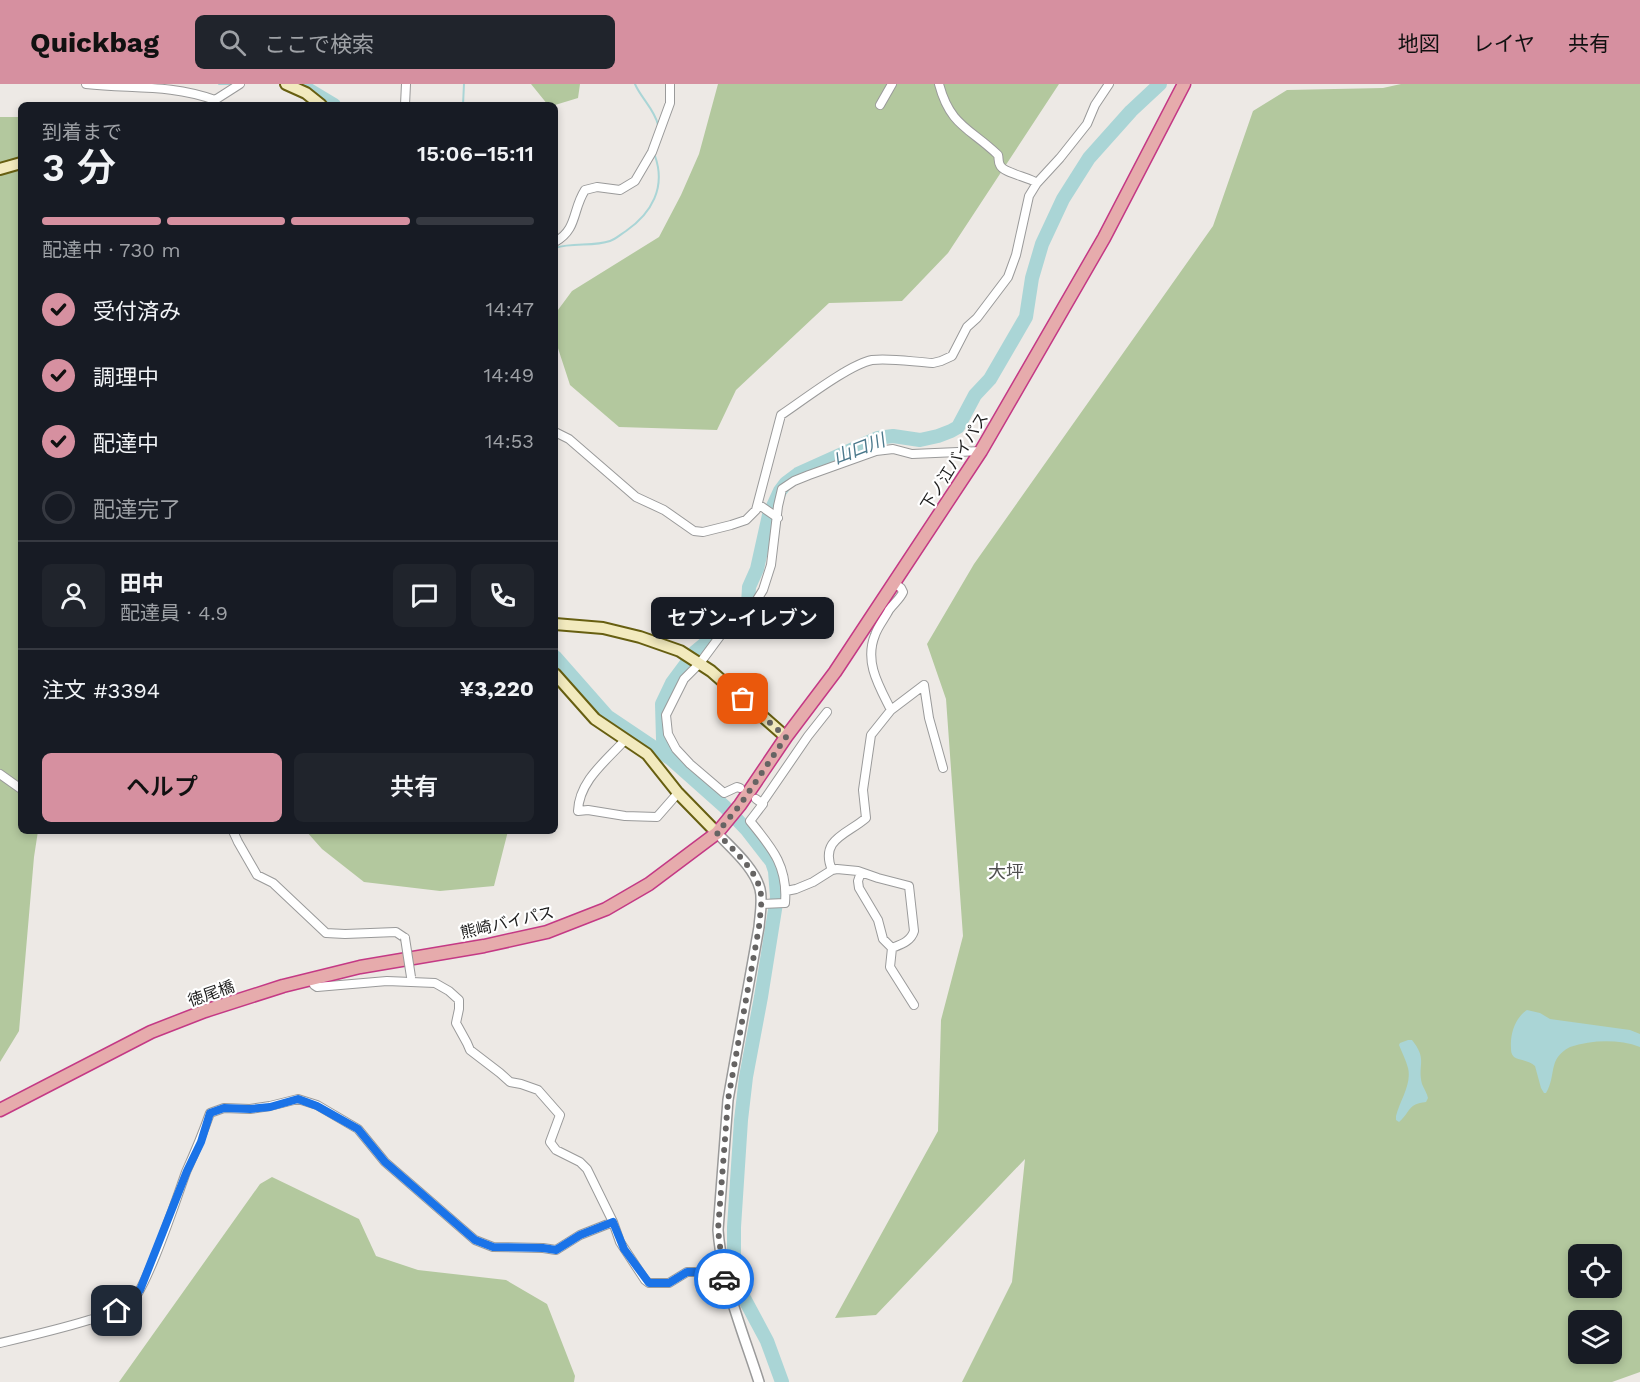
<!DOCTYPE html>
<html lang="ja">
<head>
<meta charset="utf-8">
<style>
  :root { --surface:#171b24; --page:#20242c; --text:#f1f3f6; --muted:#9ea1a6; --line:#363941; --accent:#d690a0 }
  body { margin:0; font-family:"Work Sans","Noto Sans JP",sans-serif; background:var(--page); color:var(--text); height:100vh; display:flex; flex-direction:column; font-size:22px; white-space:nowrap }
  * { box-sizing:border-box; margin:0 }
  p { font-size:20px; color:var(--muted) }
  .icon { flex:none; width:33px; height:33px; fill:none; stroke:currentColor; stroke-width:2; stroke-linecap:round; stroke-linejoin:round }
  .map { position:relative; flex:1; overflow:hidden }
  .details { position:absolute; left:18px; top:18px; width:540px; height:732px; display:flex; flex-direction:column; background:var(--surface); border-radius:9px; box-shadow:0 3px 9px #0003 }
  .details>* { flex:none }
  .buttons { position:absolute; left:1568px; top:1160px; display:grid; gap:12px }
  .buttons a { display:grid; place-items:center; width:54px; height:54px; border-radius:9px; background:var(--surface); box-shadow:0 3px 9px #0003; font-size:30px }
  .pin { position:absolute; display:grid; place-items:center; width:51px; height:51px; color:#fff; margin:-26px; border-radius:12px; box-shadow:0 3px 9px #0006 }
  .courier { position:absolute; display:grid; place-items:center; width:60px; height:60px; margin:-30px; border:4px solid #1a73e8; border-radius:50%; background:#fff; color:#222; box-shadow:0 2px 8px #0007 }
  .bubble { position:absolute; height:42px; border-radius:9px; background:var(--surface); box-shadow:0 3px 9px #0003; font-size:20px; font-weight:600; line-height:42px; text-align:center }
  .summary em { font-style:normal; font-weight:600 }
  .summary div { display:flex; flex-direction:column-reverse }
  .summary { display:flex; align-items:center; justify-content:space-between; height:102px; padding:0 24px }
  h1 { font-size:39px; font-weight:600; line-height:45px }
  .bar { display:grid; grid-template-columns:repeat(4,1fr); gap:9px 6px; align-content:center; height:72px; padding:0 24px }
  .bar i { height:8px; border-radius:4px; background:var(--line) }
  .bar .current { background:var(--accent) }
  .bar p { grid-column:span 4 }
  .line { display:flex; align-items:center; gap:15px; padding:0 24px; border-top:2px solid var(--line) }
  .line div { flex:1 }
  .round { display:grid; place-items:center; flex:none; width:63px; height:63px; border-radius:9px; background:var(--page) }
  ol { padding:0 24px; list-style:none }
  li { display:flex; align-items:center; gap:18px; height:66px }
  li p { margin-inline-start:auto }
  li .icon { padding:6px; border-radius:50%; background:var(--accent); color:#111; stroke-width:4 }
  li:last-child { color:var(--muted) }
  li i { width:33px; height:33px; border:3px solid var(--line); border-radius:50% }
  .cta { display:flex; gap:12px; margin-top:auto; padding:12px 24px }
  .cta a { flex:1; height:69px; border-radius:9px; background:var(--accent); color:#111; font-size:24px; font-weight:600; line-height:69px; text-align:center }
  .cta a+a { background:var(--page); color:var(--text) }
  header { display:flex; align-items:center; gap:36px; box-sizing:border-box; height:84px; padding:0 30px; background:var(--accent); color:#111 }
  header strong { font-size:28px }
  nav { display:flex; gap:33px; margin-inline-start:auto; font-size:21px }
  .search { width:420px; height:54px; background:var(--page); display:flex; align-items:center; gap:15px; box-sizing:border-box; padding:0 21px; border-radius:9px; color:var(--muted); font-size:22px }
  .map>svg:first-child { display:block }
</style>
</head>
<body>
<header>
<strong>Quickbag</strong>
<div class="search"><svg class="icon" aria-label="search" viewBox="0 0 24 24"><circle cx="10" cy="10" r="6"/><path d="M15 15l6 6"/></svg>ここで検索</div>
<nav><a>地図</a><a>レイヤ</a><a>共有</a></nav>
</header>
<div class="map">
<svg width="1640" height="1298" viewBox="0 0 1640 1298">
  <rect width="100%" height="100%" fill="#ede9e5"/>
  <path fill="#b3c89e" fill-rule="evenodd" d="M531,0H580L578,14L555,21H548Z
    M718,0H1059L948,169L902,217L829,219L736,306L717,346L619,343L570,301L555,255V230L572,207L659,153L681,111L699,70Z
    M1401,0H1640V1288L1612,1298H962L1012,1198L1025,1075L876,1231L835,1234L938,1047L941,936L963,852L946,615L927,560L974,480L1213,142L1253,27L1287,6L1383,4ZM1578,1170H1611V1203H1578ZM1578,1236H1611V1269H1578Z
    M0,33H21V747H38L34,773L19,947L0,978Z
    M306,747H508L494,802L440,807L364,798L322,765Z
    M272,1093L359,1135L376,1172L418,1186L506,1196L547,1220L575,1292L574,1298H119L260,1100Z"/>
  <path fill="#aad5d6" d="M1527,926L1540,929L1550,935L1630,946L1640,950V963C1618,955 1592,956 1570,963C1547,975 1557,991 1546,1009H1544L1541,1004L1535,982C1528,976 1518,976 1514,973C1511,970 1511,967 1511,964C1510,950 1515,934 1527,926Z
    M1408,956H1412C1428,976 1417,980 1422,1000C1424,1005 1427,1009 1428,1014L1426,1018C1407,1020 1411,1028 1399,1038L1396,1036V1032C1400,1016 1412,1000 1408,984C1406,976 1402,969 1399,961L1400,959Z"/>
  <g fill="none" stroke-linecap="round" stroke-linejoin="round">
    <path stroke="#aad5d6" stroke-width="2" d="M219,0H231
      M635,0C641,14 655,26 658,41
      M463,21L464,0
      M555,164C573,158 593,163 610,157C616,155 621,150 626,147C652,129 666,103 655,72"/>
    <path stroke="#aad5d6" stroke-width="14" d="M304,3L334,21
      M555,573L607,632L671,675L725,723L747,746L772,778L775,787L777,813L761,913L746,993L741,1036L734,1143V1182L744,1214L767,1257L782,1298
      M671,675L667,671L663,655L662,620L672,599L695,568L741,530L748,521L749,503L757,485L769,431L780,407L786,399L798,390L878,354L893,352L920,356L938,352L951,347L958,343L975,311L990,295L1026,233L1032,194L1042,160L1063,115L1089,74L1131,27L1160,0"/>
    <g stroke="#9a9a9a" stroke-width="10">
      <path id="minor" d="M86,0C132,5 170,0 215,16L240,0
        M939,0C950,42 970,44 998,71C999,74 998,78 1000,81C1003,89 1029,93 1037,99
        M405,21L406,0
        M880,21L892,0
        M555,158C578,145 572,126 585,106L597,103L620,106L635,97L652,68L670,19V0
        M555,348L569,355L636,413L664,426L694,447L703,448L731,441L746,436L756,426L781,331C802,317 850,280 872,276C892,274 913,278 933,279L941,277L952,272L967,243L977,234L1008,193L1016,171L1029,112L1037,99L1060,74L1087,40L1095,21L1109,0
        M758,420L778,434
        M891,626C879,602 864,578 875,551C878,542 885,534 889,526C894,519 900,515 903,508L901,504L894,499
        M625,656C606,677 579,697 578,727L588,726L625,732L657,733L678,709
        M0,690L21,705
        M740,704L737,703L724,709L690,680L676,665L668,650L666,631L684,595L700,579L720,552L753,522L763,506L771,481L778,422L782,405L794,397L809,391L876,367L893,365L912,370L981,367
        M756,715L763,720L750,737C772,764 788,782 785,819L762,820
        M762,719L808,652L827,628
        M233,747L238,758L257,791L273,799L326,849L345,850L396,848L405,854
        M832,786C819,755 848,750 866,734L863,706L871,651L891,626L924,601L929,634L943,684
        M861,788L858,797L859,804L878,836L883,855L892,864
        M786,807L796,805L813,798L832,786L837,785L858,787L878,794L909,802L914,847C911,857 902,860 892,864
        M892,864L890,883L914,921
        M311,895L314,901L317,903L387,897L435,899L449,907L459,916V925L456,939L467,959L470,966L500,989L510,998L521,1000L538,1006L560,1031L550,1058L556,1066L580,1078L587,1085L613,1138L620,1158L645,1196L649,1199H669L687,1188H695L725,1195
        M0,1259C30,1252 60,1245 89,1236C101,1233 117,1229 128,1222C145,1211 177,1113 186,1088C195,1068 203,1049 210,1029L224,1024L250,1025L270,1022L298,1015L317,1021L358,1045L385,1078L475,1156L493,1163L543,1164L556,1166L580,1151L613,1138"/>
    </g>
    <g stroke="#9a9a9a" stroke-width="12">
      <path id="tertiary" d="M717,749C732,765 754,783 760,805C763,817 760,830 759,843L728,1016L718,1146C722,1199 743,1248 759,1298"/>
    </g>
    <g stroke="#675f11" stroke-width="14">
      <path id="secondary" d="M286,0L306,9L321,21
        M0,85L21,79
        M555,540L603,544L640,553L680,567L711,587L786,653
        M555,590L595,635L647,670L678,709L717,749"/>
    </g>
    <g stroke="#c43985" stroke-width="15">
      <path id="trunk" d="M0,1026L151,948L205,927L283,902L360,883L484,862L547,848L606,825L649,800L717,749L740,721L786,653L835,588L981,367L1104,154L1184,0"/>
    </g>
    <use href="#minor" stroke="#fff" stroke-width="8"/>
    <use href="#tertiary" stroke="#fff" stroke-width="9"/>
    <use href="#secondary" stroke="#f2eabe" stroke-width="10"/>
    <use href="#trunk" stroke="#e6abac" stroke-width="12"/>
    <g stroke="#9a9a9a" stroke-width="10" stroke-linecap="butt">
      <path id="minor-bridge" d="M405,854L411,893"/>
    </g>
    <use href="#minor-bridge" stroke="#fff" stroke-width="8"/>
  </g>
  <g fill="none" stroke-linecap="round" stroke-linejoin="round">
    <path stroke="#666463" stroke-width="6" stroke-dasharray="0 10.8" d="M724,1195L718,1146L728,1016L759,843C760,830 763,817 760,805C754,783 732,765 717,749L740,721L786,653L743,615"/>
    <path stroke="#1a73e8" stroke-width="8" d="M117,1227L129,1221L140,1206L187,1087L201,1058L210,1029L224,1024L250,1025L270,1023L298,1015L317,1022L358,1045L385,1078L475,1156L493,1163L543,1164L556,1166L580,1151L613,1138L624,1165L649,1199H669L687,1188H695L724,1195"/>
  </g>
  <g text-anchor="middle" stroke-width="4.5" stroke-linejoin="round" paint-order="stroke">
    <g font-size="16" fill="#1d1d1d" stroke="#fff">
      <text transform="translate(954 377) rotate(-58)" y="6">下ノ江バイパス</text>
      <text transform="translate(507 838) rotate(-13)" y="6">熊崎バイパス</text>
      <text transform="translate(211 909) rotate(-19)" y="6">徳尾橋</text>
    </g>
    <g font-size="18" font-style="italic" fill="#4b798c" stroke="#fff">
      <text transform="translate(859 365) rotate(-21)" y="6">山口川</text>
    </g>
    <g font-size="18" fill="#505050" stroke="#fff">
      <text x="1006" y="794">大坪</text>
    </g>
  </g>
</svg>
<div class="buttons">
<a><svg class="icon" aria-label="locate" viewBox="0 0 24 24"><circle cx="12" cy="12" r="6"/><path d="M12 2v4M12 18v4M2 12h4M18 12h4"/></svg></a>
<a><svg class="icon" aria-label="layers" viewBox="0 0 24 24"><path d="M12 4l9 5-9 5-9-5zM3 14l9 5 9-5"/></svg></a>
</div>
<div class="pin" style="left:743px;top:615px;background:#ea580c"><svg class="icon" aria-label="bag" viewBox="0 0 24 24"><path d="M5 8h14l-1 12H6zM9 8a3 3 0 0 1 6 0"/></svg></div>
<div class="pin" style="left:117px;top:1227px;background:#1f2937"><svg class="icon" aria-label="home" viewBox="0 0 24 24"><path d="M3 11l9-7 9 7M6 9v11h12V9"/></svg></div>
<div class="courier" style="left:724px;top:1195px"><svg class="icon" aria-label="car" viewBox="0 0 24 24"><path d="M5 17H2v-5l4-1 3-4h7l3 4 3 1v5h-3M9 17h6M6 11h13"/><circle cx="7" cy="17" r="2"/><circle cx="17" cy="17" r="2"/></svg></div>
<div class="bubble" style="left:651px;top:513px;width:183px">セブン-イレブン</div>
<section class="details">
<div class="summary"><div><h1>3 分</h1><p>到着まで</p></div><em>15:06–15:11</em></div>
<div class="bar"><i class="current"></i><i class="current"></i><i class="current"></i><i></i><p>配達中 · 730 m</p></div>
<ol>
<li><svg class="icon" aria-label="check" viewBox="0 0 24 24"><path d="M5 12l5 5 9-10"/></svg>受付済み<p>14:47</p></li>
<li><svg class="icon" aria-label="check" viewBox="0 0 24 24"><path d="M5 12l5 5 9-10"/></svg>調理中<p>14:49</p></li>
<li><svg class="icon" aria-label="check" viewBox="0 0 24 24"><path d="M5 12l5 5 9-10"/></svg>配達中<p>14:53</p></li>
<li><i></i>配達完了</li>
</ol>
<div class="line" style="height:108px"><a class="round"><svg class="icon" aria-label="person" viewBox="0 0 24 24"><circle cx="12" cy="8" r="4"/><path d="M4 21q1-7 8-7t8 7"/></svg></a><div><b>田中</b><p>配達員 · 4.9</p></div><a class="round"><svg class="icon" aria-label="chat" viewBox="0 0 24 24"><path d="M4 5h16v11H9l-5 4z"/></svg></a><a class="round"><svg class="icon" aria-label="phone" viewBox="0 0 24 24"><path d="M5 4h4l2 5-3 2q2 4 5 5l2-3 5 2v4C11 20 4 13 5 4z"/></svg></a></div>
<div class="line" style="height:78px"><div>注文 #3394</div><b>¥3,220</b></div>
<div class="cta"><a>ヘルプ</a><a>共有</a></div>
</section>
</div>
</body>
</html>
